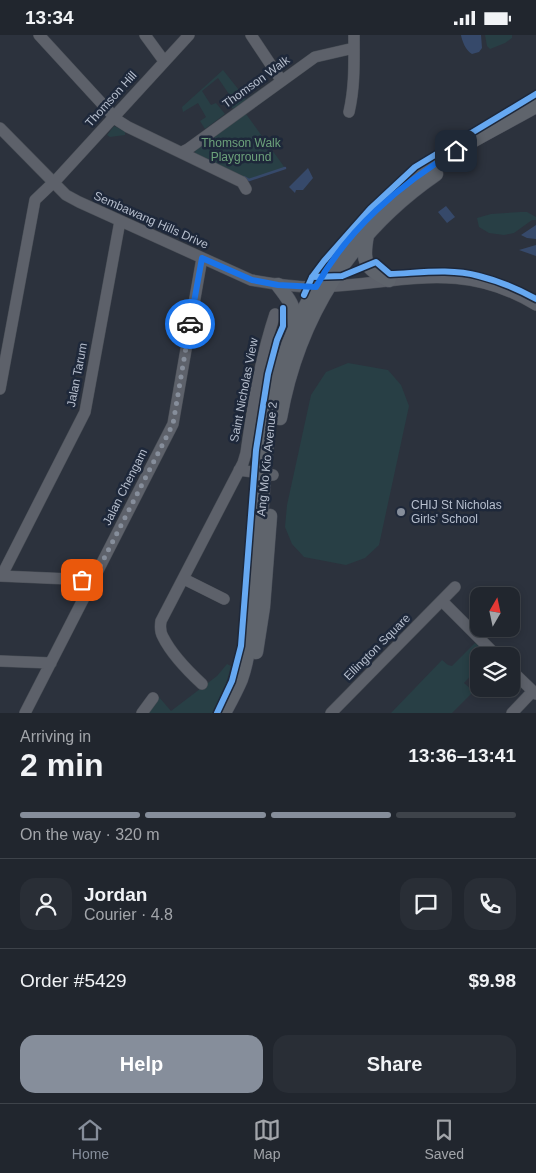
<!DOCTYPE html>
<html lang="en">
<head>
<meta charset="utf-8">
<style>
  :root { --surface:#21262e; --page:#292e36; --text:#f1f3f6; --muted:#a2a5aa; --line:#3e434a; --accent:#868e9b }
  body { margin:0; font-family:Helvetica,sans-serif; background:var(--page); color:var(--text); height:100vh; display:flex; flex-direction:column; font-size:19px; white-space:nowrap }
  * { box-sizing:border-box; margin:0 }
  p { font-size:16px; color:var(--muted) }
  .icon { flex:none; width:28px; height:28px; fill:none; stroke:currentColor; stroke-width:2; stroke-linecap:round; stroke-linejoin:round }
  .map { position:relative; height:678px; overflow:hidden }
  .sheet { display:flex; flex-direction:column; background:var(--surface); flex:1 }
  .sheet>* { flex:none }
  .needle { width:32px; rotate:9deg }
  .fabs { position:absolute; left:470px; top:552px; display:grid; gap:10px }
  .fabs a { display:grid; place-items:center; width:50px; height:50px; border-radius:10px; background:var(--surface); box-shadow:0 2px 8px #0003,0 0 0 1px var(--line); font-size:25px }
  .pin { position:absolute; display:grid; place-items:center; width:42px; height:42px; color:#fff; margin:-21px; border-radius:10px; box-shadow:0 2px 8px #0006 }
  .courier { position:absolute; display:grid; place-items:center; width:50px; height:50px; margin:-25px; border:4px solid #1a73e8; border-radius:50%; background:#fff; color:#222; box-shadow:0 1px 6px #0007 }
  .overview em { font-style:normal; font-weight:800 }
  .overview div { display:flex; flex-direction:column-reverse }
  .overview { display:flex; align-items:center; justify-content:space-between; height:85px; padding:0 20px }
  h1 { font-size:32px; font-weight:800; line-height:38px }
  .bar { display:grid; grid-template-columns:repeat(4,1fr); gap:8px 5px; align-content:center; height:60px; padding:0 20px }
  .bar i { height:6px; border-radius:4px; background:var(--line) }
  .bar .current { background:var(--accent) }
  .bar p { grid-column:span 4 }
  .line { display:flex; align-items:center; gap:12px; padding:0 20px; border-top:1px solid var(--line) }
  .line div { flex:1 }
  .round { display:grid; place-items:center; flex:none; width:52px; height:52px; border-radius:15px; background:var(--page) }
  .cta { display:flex; gap:10px; margin-top:auto; padding:10px 20px }
  .cta a { flex:1; height:58px; border-radius:15px; background:var(--accent); color:#fff; font-size:20px; font-weight:800; line-height:58px; text-align:center }
  .cta a+a { background:var(--page); color:var(--text) }
  .status { display:flex; justify-content:space-between; align-items:center; height:35px; padding:0 25px; background:var(--surface); direction:ltr }
  .status svg { height:14px; fill:currentColor }
  .dock { display:flex; justify-content:space-around; align-items:center; height:70px; border-top:1px solid var(--line); background:var(--surface); font-size:14px; color:var(--muted) }
  .dock a { display:grid; justify-items:center; gap:2px }
  .dock .current { color:var(--accent) }
  .map>svg:first-child { display:block }
</style>
</head>
<body>
<div class="status"><b>13:34</b><svg viewBox="0 0 49 12"><path d="M0 12V9h3v3zM5 12V6h3v6zM10 12V3h3v9zM15 12V0h3v12zM26 1h20v11H26zM47 4h2v5h-2z"/></svg></div>
<div class="map">
<svg width="536" height="678" viewBox="0 0 536 678">
  <rect width="100%" height="100%" fill="#2c323d"/>
  <path fill="#283f45" d="M485,0H512V3L505,8L490,14L487,11Z
    M223,35L246,64L274,45L276,48L233,74L227,65L231,62L218,43L202,56L211,70L216,68L225,79L205,94L200,86L206,82L198,68L183,77L182,72Z
    M266,60H272L246,79L285,133L242,147L196,121L195,117L196,113Z
    M114,91L125,96V100L110,102L107,100Z
    M521,177H527L536,182V185H532L514,198L504,200L489,198L479,192L477,183L491,179Z
    M348,328L388,335L401,350L409,371L379,510L365,523L346,530L304,522L292,509L285,492L287,470L311,360L326,337Z
    M475,608L490,621H479V632L464,648L472,655L471,659L452,678H391L442,625L448,630L452,631Z
    M227,629L231,631L223,660L212,678H146L158,661L171,676L217,641Z"/>
  <path fill="#36496a" d="M461,0H481L482,13L479,17L472,19C466,16 462,6 461,0Z
    M308,133L313,143L303,155H296L295,158L289,152Z
    M446,171L455,182L447,188L438,177Z
    M536,190V204L527,203L521,200Z
    M536,210V221L519,215Z"/>
  <g fill="none" stroke-linecap="round" stroke-linejoin="round">
    <path stroke="#36496a" stroke-width="2.5" d="M244,142L249,145L285,133"/>
    <g stroke="#494e56" stroke-width="12">
      <path id="minor" d="M39,0L117,85L128,92L242,147L246,154
        M145,0L164,26
        M251,0L281,45
        M349,77C355,51 354,26 354,0
        M0,93L66,160L79,167L251,245C273,249 294,252 316,252C398,250 459,223 536,270
        M182,117L188,114L315,22L354,13
        M0,354L35,165L58,143L189,0
        M239,435L273,440
        M0,541L93,545
        M3,541L4,536L85,377L120,186
        M184,544L224,564
        M442,566L497,621
        M0,626L51,628
        M511,635L536,659
        M202,649C189,637 171,618 163,602C160,597 160,592 161,586L243,428L246,418C253,370 260,324 275,279
        M25,678L173,389L202,223
        M142,678L153,663
        M331,678L455,552
        M512,678L533,656"/>
    </g>
    <g stroke="#4a4f5a" stroke-width="15">
      <path id="major" d="M367,200C362,227 364,232 389,245
        M278,250C292,269 293,268 295,292
        M280,383C298,281 352,197 436,139
        M256,617L263,572L270,481
        M224,678C230,667 236,656 241,644C249,621 251,594 253,569C255,544 258,519 260,494C264,448 265,401 275,355C294,268 348,193 419,140C455,113 497,93 536,71"/>
    </g>
    <use href="#minor" stroke="#5d616a" stroke-width="11"/>
    <use href="#major" stroke="#5f646c" stroke-width="14"/>
    <g stroke="#1e283a" stroke-width="9">
      <path id="cycleway" d="M312,242L342,241L376,227L390,239C419,238 450,233 479,241C499,246 518,254 536,264
        M304,260L312,242L324,226L370,174L415,132L536,59
        M217,678L232,646L241,611L256,415L268,339L277,305L283,291V273"/>
    </g>
    <use href="#cycleway" stroke="#66a8f1" stroke-width="6"/>
  </g>
  <g fill="none" stroke-linecap="round" stroke-linejoin="round">
    <path stroke="#868e9b" stroke-width="5" stroke-dasharray="0 9" d="M82,545H93L173,389L190,289"/>
    <path stroke="#1a73e8" stroke-width="6" d="M190,289L202,223L252,245L278,250L316,252C347,195 400,149 456,116"/>
  </g>
  <circle fill="#868e9b" stroke="#1e283a" stroke-width="2" cx="401" cy="477" r="5"/>
  <g text-anchor="middle" stroke-width="5" stroke-linejoin="round" paint-order="stroke">
    <g font-size="12" fill="#b7bfce" stroke="#1e283a">
      <text transform="translate(256 47) rotate(-36)" y="4">Thomson Walk</text>
      <text transform="translate(111 64) rotate(-48)" y="4">Thomson Hill</text>
      <text transform="translate(151 185) rotate(24)" y="4">Sembawang Hills Drive</text>
      <text transform="translate(77 340) rotate(-79)" y="4">Jalan Tarum</text>
      <text transform="translate(244 355) rotate(-79)" y="4">Saint Nicholas View</text>
      <text transform="translate(267 424) rotate(-84)" y="4">Ang Mo Kio Avenue 2</text>
      <text transform="translate(125 452) rotate(-63)" y="4">Jalan Chengam</text>
      <text transform="translate(377 612) rotate(-45)" y="4">Ellington Square</text>
    </g>
    <g font-size="12" fill="#6ca17a" stroke="#1e283a">
      <text x="241" y="112">Thomson Walk<tspan x="241" dy="14">Playground</tspan></text>
    </g>
    <g font-size="12" fill="#b7bfce" stroke="#1e283a" text-anchor="start">
      <text x="411" y="474">CHIJ St Nicholas<tspan x="411" dy="14">Girls' School</tspan></text>
    </g>
  </g>
</svg>
<div class="fabs">
<a><svg class="needle" viewBox="-14 -14 28 28"><path d="M0-13l5 13h-10z" fill="#e53935"/><path d="M0 13l5-13h-10z" fill="#a2a5aa"/></svg></a>
<a><svg class="icon" aria-label="layers" viewBox="0 0 24 24"><path d="M12 4l9 5-9 5-9-5zM3 14l9 5 9-5"/></svg></a>
</div>
<div class="pin" style="left:82px;top:545px;background:#ea580c"><svg class="icon" aria-label="bag" viewBox="0 0 24 24"><path d="M5 8h14l-1 12H6zM9 8a3 3 0 0 1 6 0"/></svg></div>
<div class="pin" style="left:456px;top:116px;background:#1f2937"><svg class="icon" aria-label="home" viewBox="0 0 24 24"><path d="M3 11l9-7 9 7M6 9v11h12V9"/></svg></div>
<div class="courier" style="left:190px;top:289px"><svg class="icon" aria-label="car" viewBox="0 0 24 24"><path d="M5 17H2v-5l4-1 3-4h7l3 4 3 1v5h-3M9 17h6M6 11h13"/><circle cx="7" cy="17" r="2"/><circle cx="17" cy="17" r="2"/></svg></div>
</div>
<section class="sheet">
<div class="overview"><div><h1>2 min</h1><p>Arriving in</p></div><em>13:36–13:41</em></div>
<div class="bar"><i class="current"></i><i class="current"></i><i class="current"></i><i></i><p>On the way · 320 m</p></div>
<div class="line" style="height:90px"><a class="round"><svg class="icon" aria-label="person" viewBox="0 0 24 24"><circle cx="12" cy="8" r="4"/><path d="M4 21q1-7 8-7t8 7"/></svg></a><div><b>Jordan</b><p>Courier · 4.8</p></div><a class="round"><svg class="icon" aria-label="chat" viewBox="0 0 24 24"><path d="M4 5h16v11H9l-5 4z"/></svg></a><a class="round"><svg class="icon" aria-label="phone" viewBox="0 0 24 24"><path d="M5 4h4l2 5-3 2q2 4 5 5l2-3 5 2v4C11 20 4 13 5 4z"/></svg></a></div>
<div class="line" style="height:65px"><div>Order #5429</div><b>$9.98</b></div>
<div class="cta"><a>Help</a><a>Share</a></div>
</section>
<nav class="dock">
<a class="current"><svg class="icon" aria-label="home" viewBox="0 0 24 24"><path d="M3 11l9-7 9 7M6 9v11h12V9"/></svg>Home</a>
<a><svg class="icon" aria-label="map" viewBox="0 0 24 24"><path d="M3 6l6-2 6 2 6-2v14l-6 2-6-2-6 2zM9 4v14M15 6v14"/></svg>Map</a>
<a><svg class="icon" aria-label="saved" viewBox="0 0 24 24"><path d="M7 4h10v16l-5-4-5 4z"/></svg>Saved</a>
</nav>
</body>
</html>
